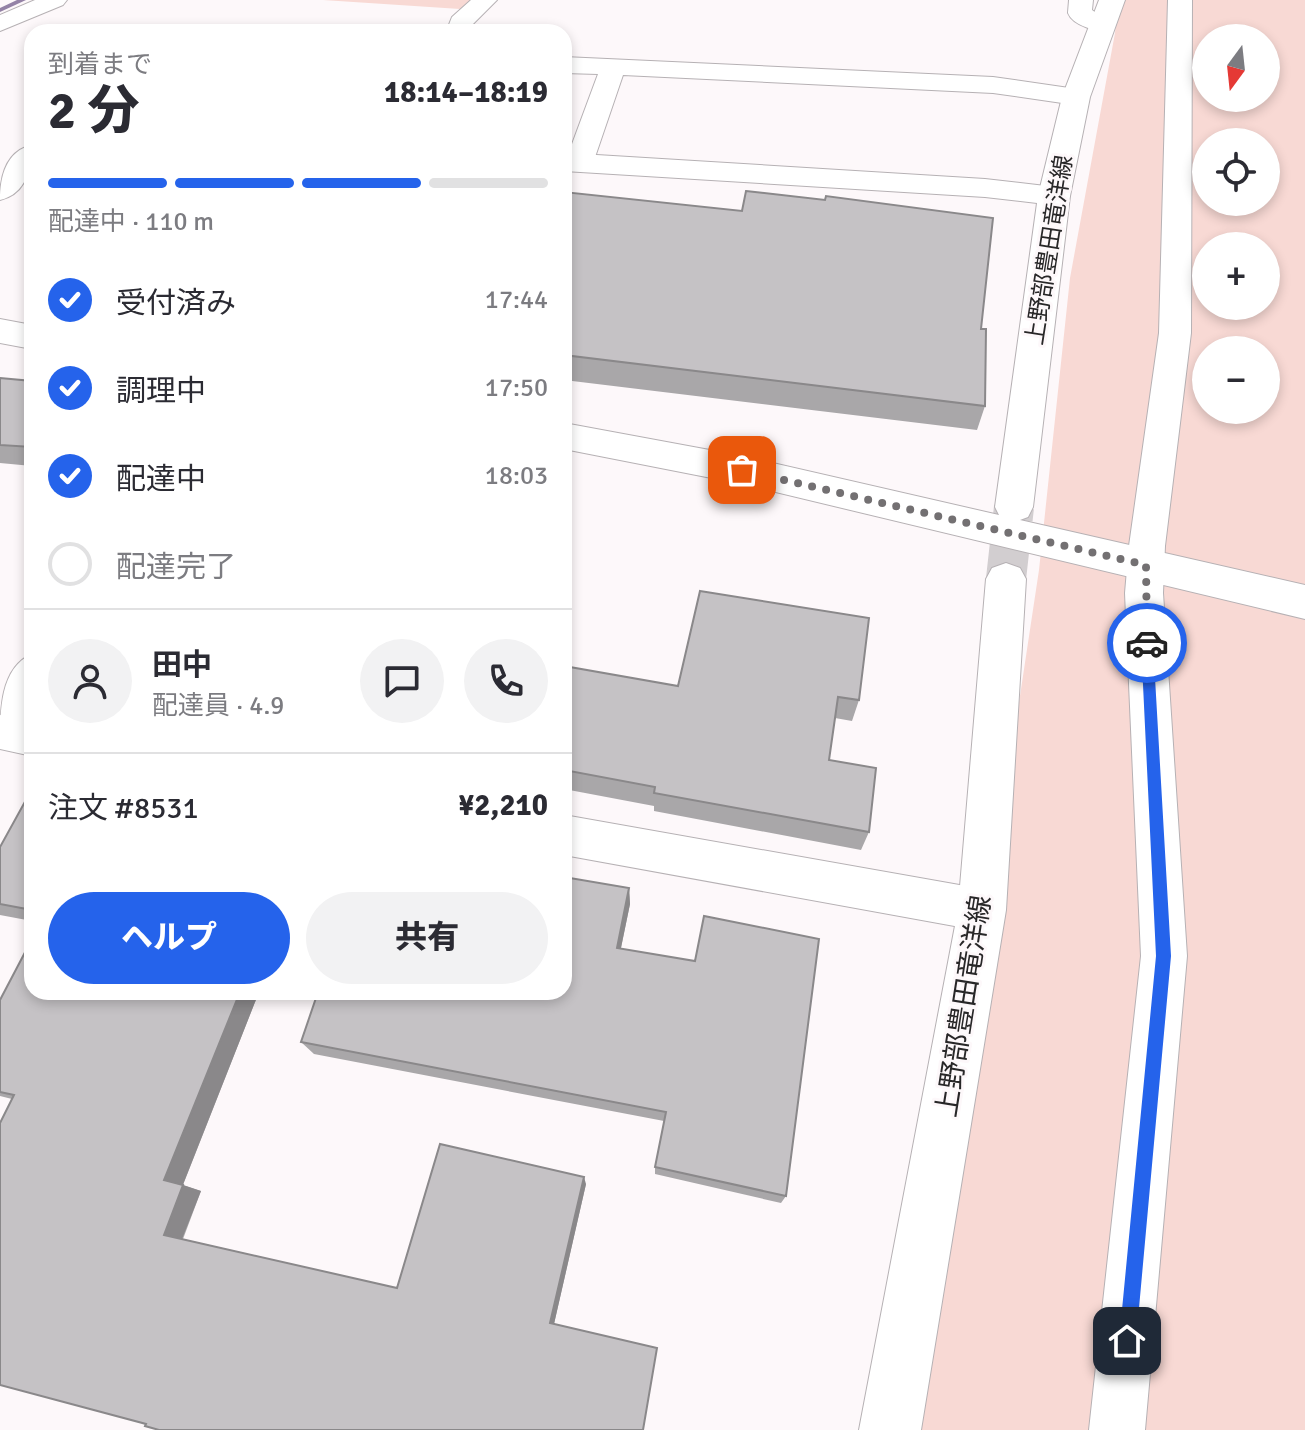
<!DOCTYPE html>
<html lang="ja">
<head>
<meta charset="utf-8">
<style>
  :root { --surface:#fff; --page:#f2f2f3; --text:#2b2b33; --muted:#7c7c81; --line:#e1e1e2; --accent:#2563eb }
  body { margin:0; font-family:Signika,"Noto Sans JP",sans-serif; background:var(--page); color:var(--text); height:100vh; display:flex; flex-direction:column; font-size:30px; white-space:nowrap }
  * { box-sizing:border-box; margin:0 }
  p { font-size:26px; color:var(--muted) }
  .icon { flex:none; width:44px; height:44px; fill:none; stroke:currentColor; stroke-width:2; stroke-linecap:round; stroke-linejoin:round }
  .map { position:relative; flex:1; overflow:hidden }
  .details { position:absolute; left:24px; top:24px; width:548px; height:976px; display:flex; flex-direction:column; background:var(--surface); border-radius:24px; box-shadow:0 4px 12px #0003 }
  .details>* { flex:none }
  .needle { width:52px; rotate:195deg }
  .tools { position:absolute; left:1192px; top:24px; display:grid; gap:16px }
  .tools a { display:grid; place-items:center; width:88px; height:88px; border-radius:50%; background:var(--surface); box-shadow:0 4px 12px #0003; font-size:40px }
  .pin { position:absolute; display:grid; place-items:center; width:68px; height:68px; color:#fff; margin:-34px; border-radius:16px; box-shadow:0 4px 12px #0006 }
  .courier { position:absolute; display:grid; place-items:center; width:80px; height:80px; margin:-40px; border:6px solid #2563eb; border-radius:50%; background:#fff; color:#222; box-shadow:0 2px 10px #0007 }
  .head em { font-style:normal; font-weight:800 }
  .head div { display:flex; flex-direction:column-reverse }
  .head { display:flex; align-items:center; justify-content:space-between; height:136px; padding:0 24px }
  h1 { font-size:52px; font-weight:800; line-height:60px }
  .bar { display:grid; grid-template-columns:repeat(4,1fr); gap:12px 8px; align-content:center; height:96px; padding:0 24px }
  .bar i { height:10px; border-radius:6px; background:var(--line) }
  .bar .active { background:var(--accent) }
  .bar p { grid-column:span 4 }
  .line { display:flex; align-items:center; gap:20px; padding:0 24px; border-top:2px solid var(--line) }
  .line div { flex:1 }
  .round { display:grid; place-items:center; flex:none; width:84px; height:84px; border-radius:42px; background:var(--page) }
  ol { padding:0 24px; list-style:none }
  li { display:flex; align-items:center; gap:24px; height:88px }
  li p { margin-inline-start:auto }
  li .icon { padding:8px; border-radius:50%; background:var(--accent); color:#fff; stroke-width:4 }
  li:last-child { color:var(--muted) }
  li i { width:44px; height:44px; border:4px solid var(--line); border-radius:50% }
  .action { display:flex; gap:16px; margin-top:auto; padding:16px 24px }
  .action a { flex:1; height:92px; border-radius:48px; background:var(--accent); color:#fff; font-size:32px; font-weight:800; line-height:92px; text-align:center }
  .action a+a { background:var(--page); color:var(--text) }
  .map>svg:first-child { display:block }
</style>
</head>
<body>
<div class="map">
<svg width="1305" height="1430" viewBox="0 0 1305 1430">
  <rect width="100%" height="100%" fill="#fdf8fa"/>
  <path fill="#f8d9d4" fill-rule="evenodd" d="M323,0H472L460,9Z
    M1118,0H1305V1430H909L1039,570L1070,278L1115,33ZM1206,38H1266V98H1206ZM1206,142H1266V202H1206ZM1206,246H1266V306H1206ZM1206,350H1266V410H1206Z"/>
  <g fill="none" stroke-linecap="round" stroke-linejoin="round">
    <path fill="#9482a6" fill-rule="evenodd" d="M17,0H26L0,12V8Z"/>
    <path stroke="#d2ced0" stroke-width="40" stroke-dasharray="40 20" stroke-linecap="butt" d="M1006,579L1014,507"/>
    <g stroke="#b6b1b4" stroke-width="2">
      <path id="minor" d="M35,0H67L63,5L0,31V15Z
        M471,0H497L472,25L470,32H446L452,17Z
        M1069,0H1093L1092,10L1113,25L1110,30C1099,33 1073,26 1068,13C1068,12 1069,1 1069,0Z
        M1168,0H1192L1191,333L1165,546L1163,593L1187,956L1145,1430H1089L1141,956L1125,593L1129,546L1159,333Z
        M564,57L993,77L1076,89L1085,91L1089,97L1085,103L1076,105L993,93L623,75L593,163L589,169L579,171L569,169L565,163L598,74L564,73Z
        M32,145C32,168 26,194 0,200C0,177 6,151 32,145Z
        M0,715L32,720V756L0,749Z
        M564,815L982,889L998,895L1004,910L998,925L982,931L564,855Z"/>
    </g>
    <g stroke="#b6b1b4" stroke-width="2">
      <path id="tertiary" d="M564,153L985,179L1054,187L1065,189L1070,196L1065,203L1054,205L985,197L564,171Z
        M32,654V711L16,740L0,745C0,711 0,668 32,654Z"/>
    </g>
    <g stroke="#b6b1b4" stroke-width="2">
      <path id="secondary" d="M1099,0H1125L1090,97L1070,196L1033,507L1028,517L1020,520L1305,585V619L742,484L564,449V423L742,456L999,515L995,507L1038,196L1062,97Z
        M0,319L32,325V349L0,343Z
        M1006,563L1020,568L1026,579L1006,910L921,1430H859L958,910L986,579L992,568Z"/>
    </g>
    <use href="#minor" fill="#fff" fill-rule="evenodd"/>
    <use href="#tertiary" fill="#fff" fill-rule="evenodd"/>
    <use href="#secondary" fill="#fff" fill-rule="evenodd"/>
  </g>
  <path fill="#a9a7a9" d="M564,192L981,329L985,406L977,430L564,380Z
    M0,378L32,381V466L0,463Z
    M700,591L859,700L852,721L835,718L829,760L869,832L861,850L654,811V806L564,789V666L678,686Z
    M32,789V921L0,915V847Z
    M629,888L630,904L621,948L786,1196L781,1203L655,1174V1167L664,1121L314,1054L301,1042Z
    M32,992H259L183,1185L201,1191L183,1239L397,1288L586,1184L554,1324L146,1424L12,1099L0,1096V1000Z"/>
  <path fill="#8a888a" d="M629,888L630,904L618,962L617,948Z
    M240,992H259L182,1187L164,1180Z
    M584,1177L586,1184L554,1324L550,1323Z
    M183,1185L201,1191L182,1239L164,1235Z"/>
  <path fill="#c5c2c5" stroke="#8a888a" stroke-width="2" d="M746,191L825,200L826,196L993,218L981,329H986L985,406L564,355V192L742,211Z
    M0,378L32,381V447L0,445Z
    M700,591L869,618L859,700L838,697L829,760L876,768L869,832L654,793L655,787L564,770V666L678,686Z
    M32,789V910L0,904V847Z
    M564,877L629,888L617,948L695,961L704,916L819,939L786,1196L655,1167L666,1112L301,1042L318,992H564Z
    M32,939V992H240L164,1180L183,1185L164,1235L397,1288L440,1144L584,1177L550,1323L657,1348L643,1430H159L145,1426L146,1424L0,1385V1123L14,1095L0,1092V1000Z"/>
  <path fill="#2563eb" d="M1147,638L1153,643L1171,956L1136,1341L1134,1348L1127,1350L1121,1348L1119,1341L1156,956L1141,643Z"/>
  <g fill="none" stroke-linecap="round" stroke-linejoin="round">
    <path stroke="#737072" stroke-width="8" stroke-dasharray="0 14.4" d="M742,470L1146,565L1147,643"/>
  </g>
  <g text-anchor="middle" stroke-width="6" stroke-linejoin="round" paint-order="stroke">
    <g font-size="24" fill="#282728" stroke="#fdf8fa">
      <text transform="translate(1049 250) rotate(-81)" y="8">上野部豊田竜洋線</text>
    </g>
    <g font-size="28" fill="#282728" stroke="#fdf8fa">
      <text transform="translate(963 1006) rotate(-81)" y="10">上野部豊田竜洋線</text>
    </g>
  </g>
</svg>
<div class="tools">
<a><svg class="needle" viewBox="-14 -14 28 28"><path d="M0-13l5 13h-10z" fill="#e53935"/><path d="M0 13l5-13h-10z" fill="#7c7c81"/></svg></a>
<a><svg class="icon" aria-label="locate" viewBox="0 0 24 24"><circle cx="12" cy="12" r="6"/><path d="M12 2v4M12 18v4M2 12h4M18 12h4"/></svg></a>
<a>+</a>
<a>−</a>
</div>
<div class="pin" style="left:742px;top:470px;background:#ea580c"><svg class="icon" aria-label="bag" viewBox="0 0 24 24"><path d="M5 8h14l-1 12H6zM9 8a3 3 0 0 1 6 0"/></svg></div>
<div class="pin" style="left:1127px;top:1341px;background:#1f2937"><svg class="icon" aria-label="home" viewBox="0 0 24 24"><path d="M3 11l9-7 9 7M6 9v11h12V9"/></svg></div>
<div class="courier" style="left:1147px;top:643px"><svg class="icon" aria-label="car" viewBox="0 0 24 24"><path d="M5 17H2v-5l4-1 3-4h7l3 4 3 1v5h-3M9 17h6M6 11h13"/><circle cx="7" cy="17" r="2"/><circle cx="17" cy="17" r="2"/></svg></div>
<section class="details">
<div class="head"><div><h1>2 分</h1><p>到着まで</p></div><em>18:14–18:19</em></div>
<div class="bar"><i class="active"></i><i class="active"></i><i class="active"></i><i></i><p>配達中 · 110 m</p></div>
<ol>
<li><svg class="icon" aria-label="check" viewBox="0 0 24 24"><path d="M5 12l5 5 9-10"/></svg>受付済み<p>17:44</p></li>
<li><svg class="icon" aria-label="check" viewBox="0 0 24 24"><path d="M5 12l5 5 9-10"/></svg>調理中<p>17:50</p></li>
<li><svg class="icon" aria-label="check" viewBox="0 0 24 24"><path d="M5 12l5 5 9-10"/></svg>配達中<p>18:03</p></li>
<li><i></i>配達完了</li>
</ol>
<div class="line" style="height:144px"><a class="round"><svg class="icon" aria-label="person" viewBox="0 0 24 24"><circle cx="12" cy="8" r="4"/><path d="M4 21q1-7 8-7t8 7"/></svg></a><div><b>田中</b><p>配達員 · 4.9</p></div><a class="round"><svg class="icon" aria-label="chat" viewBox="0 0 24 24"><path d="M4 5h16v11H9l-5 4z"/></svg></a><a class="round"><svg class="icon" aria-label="phone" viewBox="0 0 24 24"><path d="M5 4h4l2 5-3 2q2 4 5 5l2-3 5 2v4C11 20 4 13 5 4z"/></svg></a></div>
<div class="line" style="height:104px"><div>注文 #8531</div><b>¥2,210</b></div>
<div class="action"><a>ヘルプ</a><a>共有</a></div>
</section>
</div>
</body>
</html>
